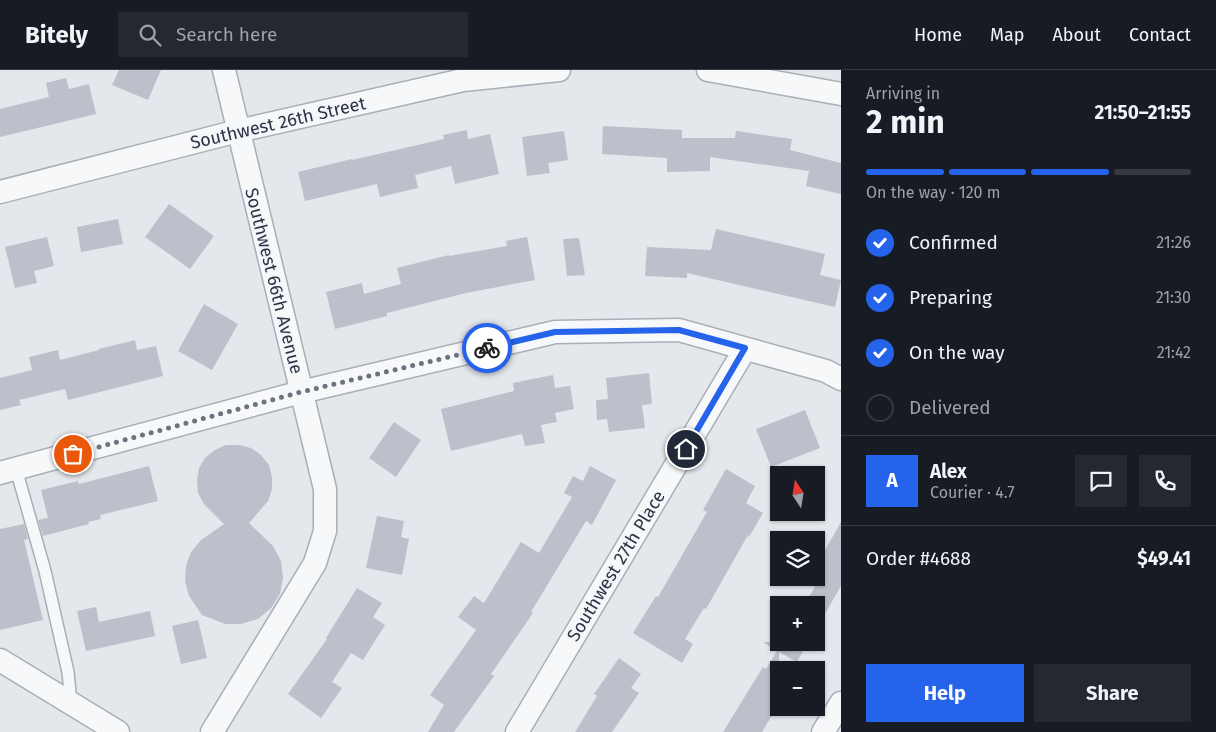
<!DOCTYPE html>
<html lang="en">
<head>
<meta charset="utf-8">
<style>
  :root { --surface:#171b24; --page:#242831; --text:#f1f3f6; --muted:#9ea1a6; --line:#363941; --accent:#2563eb }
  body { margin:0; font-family:"Fira Sans",sans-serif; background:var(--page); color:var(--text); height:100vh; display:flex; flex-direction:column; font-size:19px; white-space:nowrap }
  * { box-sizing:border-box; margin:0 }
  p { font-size:16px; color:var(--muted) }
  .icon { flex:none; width:28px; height:28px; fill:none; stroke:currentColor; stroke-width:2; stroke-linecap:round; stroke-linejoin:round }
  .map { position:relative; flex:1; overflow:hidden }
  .panel { display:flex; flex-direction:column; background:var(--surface); width:375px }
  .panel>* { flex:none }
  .needle { width:32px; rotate:348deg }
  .fabs { position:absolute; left:770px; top:396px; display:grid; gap:10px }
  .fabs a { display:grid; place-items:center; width:55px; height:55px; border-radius:0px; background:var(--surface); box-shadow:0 1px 4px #0004; font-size:25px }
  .pin { position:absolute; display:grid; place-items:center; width:42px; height:42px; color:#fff; margin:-21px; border:2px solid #fff; border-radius:50%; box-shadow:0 1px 5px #0007 }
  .courier { position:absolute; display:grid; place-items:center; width:50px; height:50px; margin:-25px; border:4px solid #2563eb; border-radius:50%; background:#fff; color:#222; box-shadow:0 1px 6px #0007 }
  .head em { font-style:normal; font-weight:700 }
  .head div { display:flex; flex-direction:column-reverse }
  .head { display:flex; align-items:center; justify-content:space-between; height:85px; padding:0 25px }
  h1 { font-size:32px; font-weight:700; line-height:38px }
  .bar { display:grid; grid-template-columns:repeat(4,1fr); gap:8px 5px; align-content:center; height:60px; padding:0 25px }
  .bar i { height:6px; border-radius:4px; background:var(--line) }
  .bar .selected { background:var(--accent) }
  .bar p { grid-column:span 4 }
  .line { display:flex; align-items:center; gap:12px; padding:0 25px; border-top:1px solid var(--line) }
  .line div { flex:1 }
  .round { display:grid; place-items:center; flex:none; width:52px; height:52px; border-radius:0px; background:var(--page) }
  ol { padding:0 25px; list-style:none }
  li { display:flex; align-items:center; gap:15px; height:55px }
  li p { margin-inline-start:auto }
  li .icon { padding:5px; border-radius:50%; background:var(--accent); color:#fff; stroke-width:4 }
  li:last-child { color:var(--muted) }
  li i { width:28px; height:28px; border:2px solid var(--line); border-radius:50% }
  .action { display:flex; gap:10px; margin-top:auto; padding:10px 25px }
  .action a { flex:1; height:58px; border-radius:0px; background:var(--accent); color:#fff; font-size:20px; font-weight:700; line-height:58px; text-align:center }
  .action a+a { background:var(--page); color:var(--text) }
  header { display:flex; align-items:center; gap:30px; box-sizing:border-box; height:70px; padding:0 25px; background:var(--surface); border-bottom:1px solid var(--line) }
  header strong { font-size:24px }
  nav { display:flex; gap:28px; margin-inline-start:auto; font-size:18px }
  .search { width:350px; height:45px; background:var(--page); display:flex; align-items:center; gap:12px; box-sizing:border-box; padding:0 18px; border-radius:0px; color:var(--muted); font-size:19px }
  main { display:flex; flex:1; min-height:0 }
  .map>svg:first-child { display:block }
</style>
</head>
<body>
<header>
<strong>Bitely</strong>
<div class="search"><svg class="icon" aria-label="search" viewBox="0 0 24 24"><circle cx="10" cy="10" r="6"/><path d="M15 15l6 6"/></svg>Search here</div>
<nav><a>Home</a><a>Map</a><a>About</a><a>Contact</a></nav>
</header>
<main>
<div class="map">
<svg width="841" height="662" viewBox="0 0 841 662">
  <rect width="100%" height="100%" fill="#e4e7ec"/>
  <path fill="#bbc0ca" d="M119,0H161L148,30L112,15Z
    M66,8L69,19L89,14L96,44L0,67V39L49,27L46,13Z
    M603,56L682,60V68H735L736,61L792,69L790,80L841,93V124L806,116L809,101L710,87V101L667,102V88L602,84Z
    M467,60L468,69L490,64L499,104L455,114L451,96L415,105L418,118L380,127L377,114L305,131L298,102L352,89V90L444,69L443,65Z
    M564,61L568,90L548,93L550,103L527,106L522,67Z
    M169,134L214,166L190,199L145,167Z
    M118,149L123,174L81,182L77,157Z
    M716,159L825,184L820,205L841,210L835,237L687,203V208L645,206L647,177L711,180Z
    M47,167L54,196L34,201L37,213L15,218L5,177Z
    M527,167L535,210L466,223L387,243V246L335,259L326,222L362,213L364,224L401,214L397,198L449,185V186L507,176L506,171Z
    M579,168L585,205L567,206L563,169Z
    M204,234L238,254L212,300L178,281Z
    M135,270L137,280L156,276L163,306L68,330L65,319L19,330L21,335L0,340V308L32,300L29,287L58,280L60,290L99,280V279Z
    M649,303L652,334L642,335L645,358L609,362L607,349L597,350L596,330L608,329L606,308Z
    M553,305L555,318L570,316L574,339L555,343L557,352L541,355L545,373L525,376L522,364L451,381L441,339L514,321L513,313Z
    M805,340L820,378L771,397L756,359Z
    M394,352L421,370L396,407L369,388Z
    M226,375H239L251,378L261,385L269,395L272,407V419L268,431L249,453L273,476L281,491L283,508L280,524L271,538L258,549L241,554H225L202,545L189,526L185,511L186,496L191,482L201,470L224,454L204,434L198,423L197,411L199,398L205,388L215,380Z
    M149,396L158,431L100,445L101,449L88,452L89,454L43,466L38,450L48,448L41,420L78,411L79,414Z
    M590,396L616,410L592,455L586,451L531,542L533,543L491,604L494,606L454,662H428L444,635L430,625L476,560L458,547L474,526L484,533L521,472L539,483L572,427L564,423L573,406L583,411Z
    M726,399L755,416L746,433L763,443L749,467L748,465L706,539L704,538L685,569L693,574L682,593L633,563L656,526L658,527L707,442L703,440Z
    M377,446L404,451L401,467L409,469L402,505L366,498Z
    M841,452V516L816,559V535H804L815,517L807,513L810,508H816V496Z
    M24,454L28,469L24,470L43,550L0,560V459Z
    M357,518L382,533L373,547L385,555L363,590L351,583L332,612L342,618L321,648L288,624L327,569L326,568Z
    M96,537L99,552L150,541L155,566L86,581L77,541Z
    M198,550L207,588L181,594L172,556Z
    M763,572H808L797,592L779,582V634L762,662H723L763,597L766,599L777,581Z
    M619,588L641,604L631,618L639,623L612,662H575L597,626L594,624Z"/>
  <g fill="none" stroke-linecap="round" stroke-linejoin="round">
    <g stroke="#a9aeb7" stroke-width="14">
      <path id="lane" d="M16,399L45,501L68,602L71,633"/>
    </g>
    <g stroke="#a9aeb7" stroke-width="25">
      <path id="street" d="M708,0L841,24
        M0,122L238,61L463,10L559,0
        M0,403L301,322L555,262L679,260L826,301L841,309
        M0,590L118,662
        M212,662L315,493L325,461V419L224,0
        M517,662L745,279
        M823,662L841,633"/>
    </g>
    <use href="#lane" stroke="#f7f8fa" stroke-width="11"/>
    <use href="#street" stroke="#f7f8fa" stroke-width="22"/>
  </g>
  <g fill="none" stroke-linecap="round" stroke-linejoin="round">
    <path stroke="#6c737f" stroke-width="5" stroke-dasharray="0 9" d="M73,384L301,322L487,278"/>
    <path stroke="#2563eb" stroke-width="6" d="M487,278L555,262L679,260L745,278L686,379"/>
  </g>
  <g text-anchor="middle" stroke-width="4.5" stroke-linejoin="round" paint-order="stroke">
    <g font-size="18" fill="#2b3445" stroke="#f4f6f9">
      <text transform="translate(278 53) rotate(-13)" y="6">Southwest 26th Street</text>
      <text transform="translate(274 211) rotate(76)" y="6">Southwest 66th Avenue</text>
      <text transform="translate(616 496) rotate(-59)" y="6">Southwest 27th Place</text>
    </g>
  </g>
</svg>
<div class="fabs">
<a><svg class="needle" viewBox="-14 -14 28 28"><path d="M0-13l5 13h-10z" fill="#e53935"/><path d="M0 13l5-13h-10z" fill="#9ea1a6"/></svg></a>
<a><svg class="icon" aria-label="layers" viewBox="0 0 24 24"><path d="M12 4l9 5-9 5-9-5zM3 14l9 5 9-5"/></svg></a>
<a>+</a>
<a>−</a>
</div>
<div class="pin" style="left:73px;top:384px;background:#ea580c"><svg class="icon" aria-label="bag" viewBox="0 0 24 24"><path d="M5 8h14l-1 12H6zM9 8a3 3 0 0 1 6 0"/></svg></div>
<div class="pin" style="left:686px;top:379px;background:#1f2937"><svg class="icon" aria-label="home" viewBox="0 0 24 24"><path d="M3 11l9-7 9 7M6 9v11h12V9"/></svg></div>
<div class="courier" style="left:487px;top:278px"><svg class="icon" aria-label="bike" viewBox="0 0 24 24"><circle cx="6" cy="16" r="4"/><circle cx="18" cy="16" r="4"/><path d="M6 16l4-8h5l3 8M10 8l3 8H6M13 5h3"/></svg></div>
</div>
<section class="panel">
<div class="head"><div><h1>2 min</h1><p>Arriving in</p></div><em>21:50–21:55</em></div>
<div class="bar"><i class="selected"></i><i class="selected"></i><i class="selected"></i><i></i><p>On the way · 120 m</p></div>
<ol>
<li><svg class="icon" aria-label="check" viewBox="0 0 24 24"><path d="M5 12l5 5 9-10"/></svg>Confirmed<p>21:26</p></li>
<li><svg class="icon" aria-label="check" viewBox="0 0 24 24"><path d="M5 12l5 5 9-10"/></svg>Preparing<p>21:30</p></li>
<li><svg class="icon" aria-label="check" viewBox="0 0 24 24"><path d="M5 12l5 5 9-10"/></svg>On the way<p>21:42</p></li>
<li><i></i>Delivered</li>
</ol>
<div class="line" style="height:90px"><b class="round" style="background:var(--accent);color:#fff">A</b><div><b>Alex</b><p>Courier · 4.7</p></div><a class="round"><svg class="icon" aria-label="chat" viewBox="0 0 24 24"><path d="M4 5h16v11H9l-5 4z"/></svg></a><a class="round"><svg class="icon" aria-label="phone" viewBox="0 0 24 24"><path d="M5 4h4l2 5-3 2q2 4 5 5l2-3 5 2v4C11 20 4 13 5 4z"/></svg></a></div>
<div class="line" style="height:65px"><div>Order #4688</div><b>$49.41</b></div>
<div class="action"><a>Help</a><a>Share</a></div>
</section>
</main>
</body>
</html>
